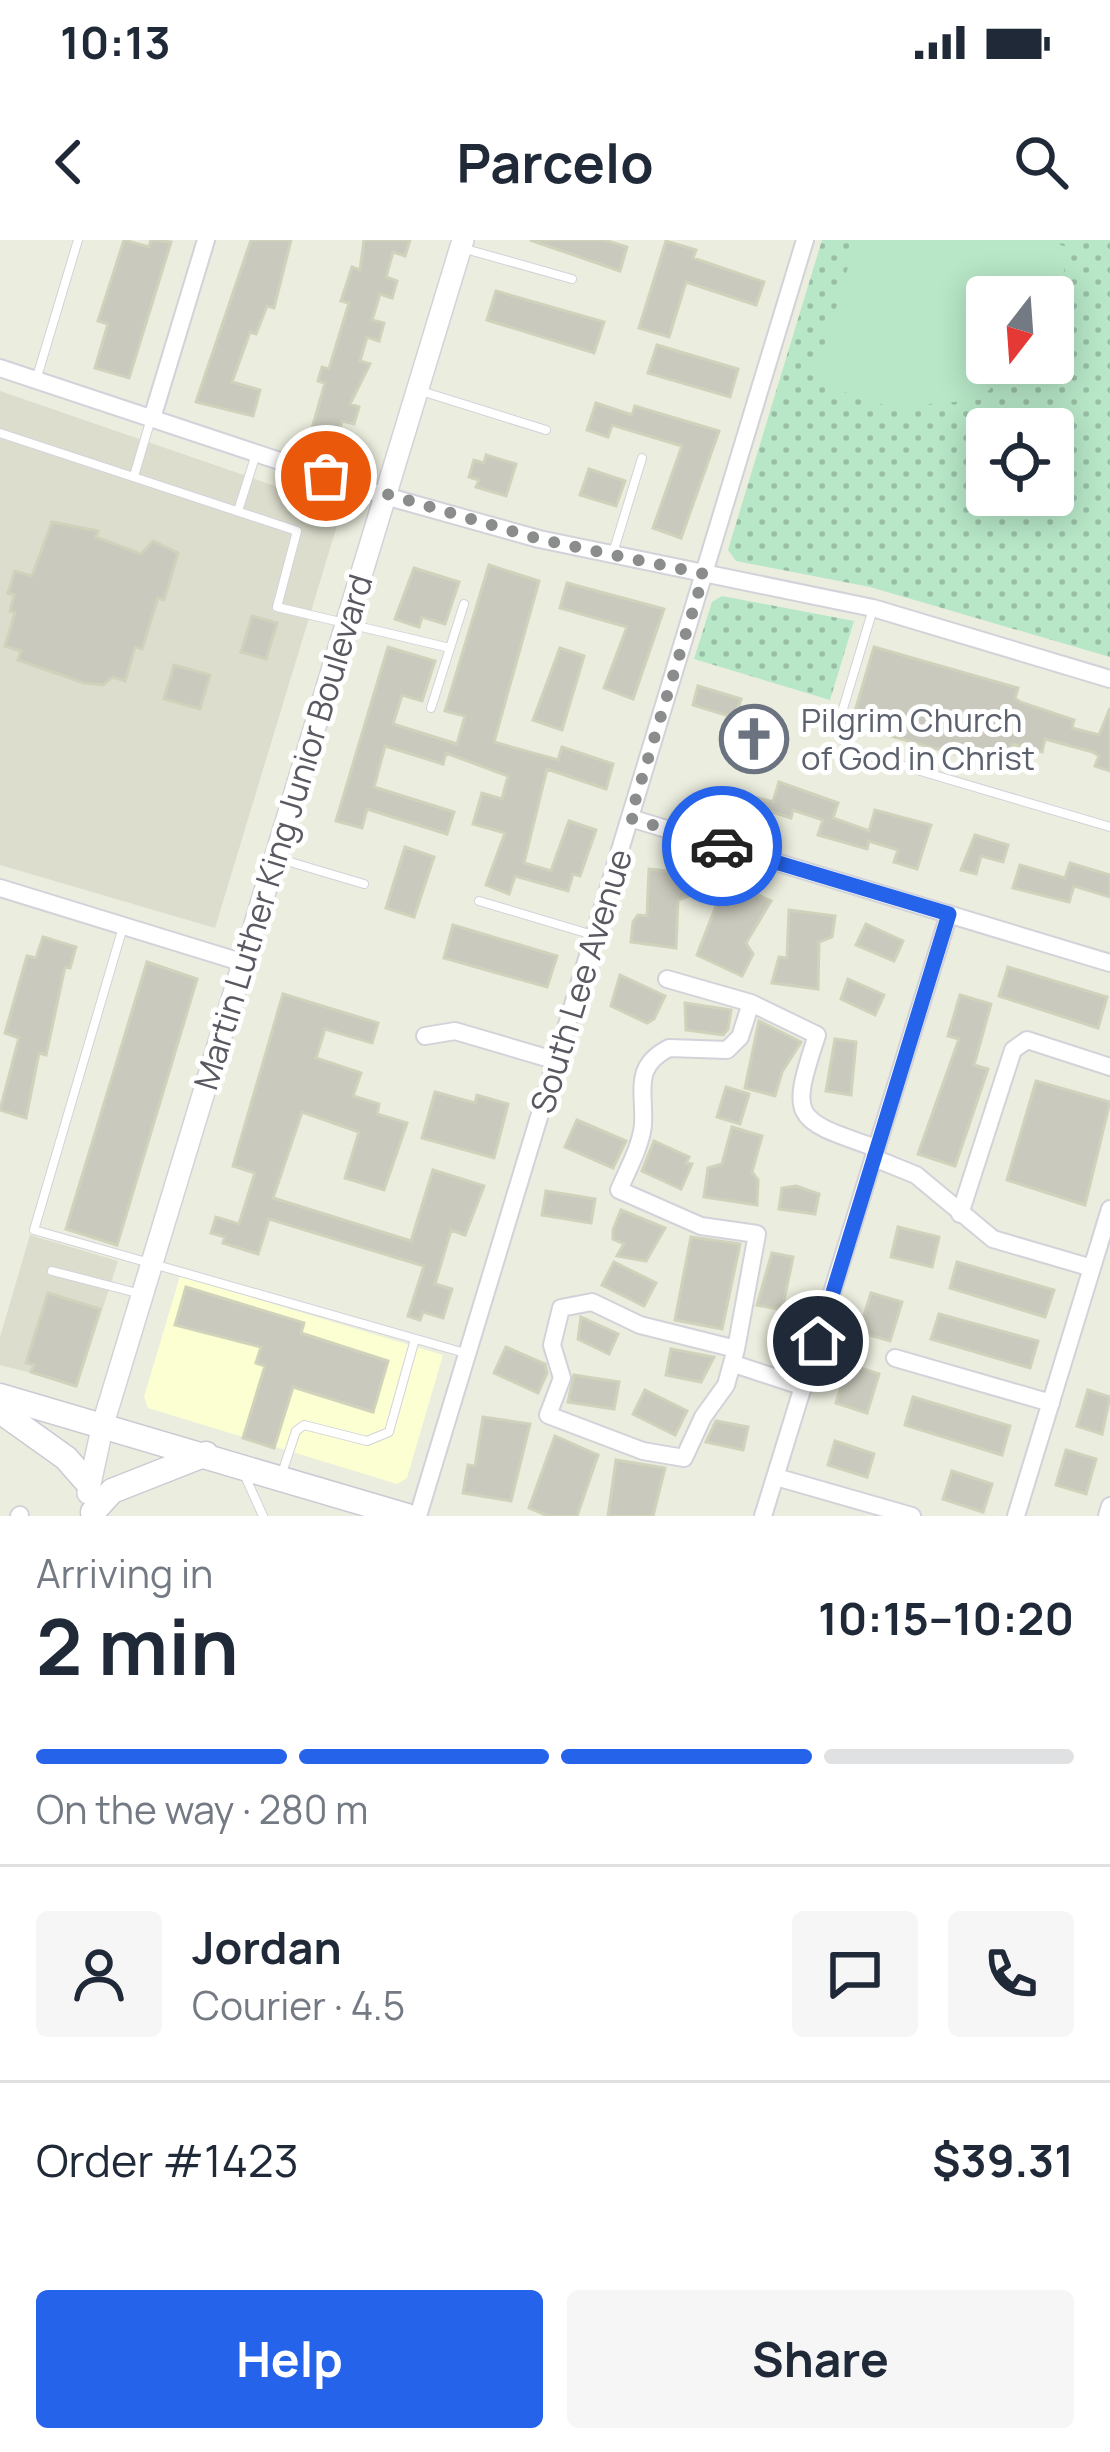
<!DOCTYPE html>
<html lang="en">
<head>
<meta charset="utf-8">
<style>
  :root { --surface:#fff; --page:#f6f6f7; --text:#1f2937; --muted:#747a83; --line:#e0e1e3; --accent:#2563eb }
  body { margin:0; font-family:Manrope,sans-serif; background:var(--page); color:var(--text); height:100vh; display:flex; flex-direction:column; font-size:45px; white-space:nowrap }
  * { box-sizing:border-box; margin:0 }
  p { font-size:39px; color:var(--muted) }
  .icon { flex:none; width:66px; height:66px; fill:none; stroke:currentColor; stroke-width:2; stroke-linecap:round; stroke-linejoin:round }
  .map { position:relative; height:1276px; overflow:hidden }
  .drawer { display:flex; flex-direction:column; background:var(--surface); flex:1 }
  .drawer>* { flex:none }
  .needle { width:78px; rotate:197deg }
  .buttons { position:absolute; left:966px; top:36px; display:grid; gap:24px }
  .buttons a { display:grid; place-items:center; width:108px; height:108px; border-radius:12px; background:var(--surface); box-shadow:0 6px 30px #0003; font-size:60px }
  .pin { position:absolute; display:grid; place-items:center; width:102px; height:102px; color:#fff; margin:-51px; border:6px solid #fff; border-radius:50%; box-shadow:0 3px 12px #0007 }
  .courier { position:absolute; display:grid; place-items:center; width:120px; height:120px; margin:-60px; border:9px solid #2563eb; border-radius:50%; background:#fff; color:#222; box-shadow:0 3px 15px #0007 }
  .headline em { font-style:normal; font-weight:700 }
  .headline div { display:flex; flex-direction:column-reverse }
  .headline { display:flex; align-items:center; justify-content:space-between; height:204px; padding:0 36px }
  h1 { font-size:78px; font-weight:700; line-height:90px }
  .bar { display:grid; grid-template-columns:repeat(4,1fr); gap:18px 12px; align-content:center; height:144px; padding:0 36px }
  .bar i { height:15px; border-radius:9px; background:var(--line) }
  .bar .active { background:var(--accent) }
  .bar p { grid-column:span 4 }
  .line { display:flex; align-items:center; gap:30px; padding:0 36px; border-top:3px solid var(--line) }
  .line div { flex:1 }
  .round { display:grid; place-items:center; flex:none; width:126px; height:126px; border-radius:12px; background:var(--page) }
  .button { display:flex; gap:24px; margin-top:auto; padding:24px 36px }
  .button a { flex:1; height:138px; border-radius:12px; background:var(--accent); color:#fff; font-size:48px; font-weight:700; line-height:138px; text-align:center }
  .button a+a { background:var(--page); color:var(--text) }
  .status { display:flex; justify-content:space-between; align-items:center; height:84px; padding:0 60px; background:var(--surface); direction:ltr }
  .status svg { height:33px; fill:currentColor }
  header { display:flex; justify-content:space-between; align-items:center; height:156px; padding:0 36px; background:var(--surface); font-size:54px; font-weight:700 }
  .map>svg:first-child { display:block }
</style>
</head>
<body>
<div class="status"><b>10:13</b><svg viewBox="0 0 49 12"><path d="M0 12V9h3v3zM5 12V6h3v6zM10 12V3h3v9zM15 12V0h3v12zM26 1h20v11H26zM47 4h2v5h-2z"/></svg></div>
<header><svg class="icon" aria-label="back" viewBox="0 0 24 24"><path d="M15 5l-7 7 7 7"/></svg>Parcelo<svg class="icon" aria-label="search" viewBox="0 0 24 24"><circle cx="10" cy="10" r="6"/><path d="M15 15l6 6"/></svg></header>
<div class="map">
<svg width="1110" height="1276" viewBox="0 0 1110 1276">
  <defs>
    <pattern id="green-dots" width="8" height="8" patternUnits="userSpaceOnUse" patternTransform="scale(3)"><rect width="8" height="8" fill="#b7e7c7"/><path d="M2 2h.1M6 6h.1" fill="none" stroke="#98bea5" stroke-width="1.8" stroke-linecap="round"/></pattern>
  </defs>
  <rect width="100%" height="100%" fill="#ebedde"/>
  <path fill="#fbffd1" d="M180,1036L443,1115L407,1238L397,1244L148,1168L144,1157Z"/>
  <path fill="#dcddcd" d="M0,151L342,269L215,688L0,625Z
    M30,995L118,1021L78,1145L0,1125V1097Z"/>
  <path fill="url(#green-dots)" fill-rule="evenodd" d="M822,0H1110V417L870,347L736,321L728,310ZM987,57H1053V123H987ZM987,189H1053V255H987Z
    M722,356L854,381L830,460L694,419L712,362Z"/>
  <path fill="#b7e7c7" d="M856,0H1045L1070,8L1053,72V57H987V123H1016L979,160L890,167L814,142Z"/>
  <path fill="#c9c9bd" stroke="#d1d2bc" stroke-width="3" d="M124,0L149,7L151,0L171,2L129,138L95,128L108,84L98,81Z
    M251,0H291L274,68L267,66L256,94L250,92L232,142L260,150L253,176L196,162Z
    M364,0H410L405,16L393,12L386,37L397,41L392,58L380,54L372,80L384,83L379,101L367,97L360,121L370,124L350,164L359,167L354,184L342,181L337,200L311,192L325,143L318,141L322,127L329,129L349,63L341,61L352,27L360,30Z
    M530,0H604L627,7L620,31Z
    M666,1L696,10L693,18L764,42L756,65L686,42L669,97L639,88Z
    M496,51L604,82L594,113L487,80Z
    M657,105L738,129L730,157L648,133Z
    M596,163L632,175L635,166L719,191L681,298L653,288L682,206L612,185L608,197L587,190Z
    M486,215L516,224L506,256L476,247L479,240L469,237L474,220L484,223Z
    M589,229L625,241L616,266L580,255Z
    M52,282L98,291L96,297L141,314L153,301L178,313L164,360L158,358L142,409L135,407L125,441L113,437L103,445L84,443L18,420L21,411L5,406L15,373L10,371L14,355L8,353L15,331L32,336Z
    M489,325L539,341L494,502L558,520L562,507L613,524L606,549L547,529L524,623L551,631L569,581L596,590L580,636L573,634L568,651L515,636L509,654L486,645L505,593L473,584L482,553L502,559L508,536L446,513L443,524L385,506L374,547L454,572L447,594L367,569L362,588L336,581L388,407L435,421L422,461L402,455L393,484L457,504L465,476L445,471Z
    M414,328L459,342L445,384L422,377L419,387L395,379Z
    M567,343L664,369L633,459L604,448L627,387L560,368Z
    M252,376L277,383L266,419L241,412Z
    M874,407L1018,448L1015,458L1020,462L1074,480L1072,488L1099,495L1110,468V531L1095,526L1099,516L1093,512L1045,499L1042,512L1012,504L1005,528L851,485Z
    M560,408L584,416L562,490L533,480Z
    M174,425L210,435L200,469L164,459Z
    M698,446L741,459L735,478L693,465Z
    M779,542L838,563L833,578L869,591L875,570L931,585L917,629L894,622L898,610L869,601L867,609L818,595L823,580L793,570L791,578L772,572L769,580L753,576L758,558L773,562Z
    M975,595L1008,605L1003,622L981,616L976,634L961,630Z
    M405,607L434,617L414,677L386,668Z
    M1070,623L1110,635V657L1074,646L1069,662L1013,648L1020,625L1065,638Z
    M649,629L694,634L692,655L678,660L676,708L631,702L633,682L638,675L647,676Z
    M726,640L771,661L746,703L753,714L742,736L697,715Z
    M789,670L835,676L832,697L819,702L818,749L772,743L779,717L787,718Z
    M866,684L903,701L894,721L856,705Z
    M453,685L557,716L547,747L444,718Z
    M43,697L76,707L70,728L65,727L46,815L39,813L26,878L0,870L19,798L5,793L27,716L36,718Z
    M147,722L197,739L117,1005L66,989Z
    M1008,727L1107,757L1098,788L999,756Z
    M620,735L665,756L654,779L647,783L611,766Z
    M848,739L884,755L875,775L841,759Z
    M283,754L378,783L372,803L325,789L316,818L361,833L353,856L379,864L377,874L407,883L384,950L345,938L359,892L302,872L273,958L411,1001L433,930L484,946L465,995L451,990L435,1044L452,1049L443,1078L423,1072L420,1080L408,1076L424,1026L269,979L258,1014L223,1003L225,997L211,993L216,977L239,984L255,933L233,926Z
    M960,755L991,764L974,825L988,829L955,926L918,914L959,799L948,796Z
    M685,763L731,770L728,789L723,795L686,790Z
    M759,781L801,802L782,832L775,856L745,848Z
    M835,799L856,802L851,855L826,851Z
    M1036,841L1110,862L1085,965L1007,940Z
    M726,847L749,854L740,884L717,877Z
    M435,852L475,863L477,855L508,864L494,918L422,898Z
    M577,880L626,901L613,928L565,907Z
    M732,887L762,896L752,932L758,940L757,965L704,957L708,928L722,924Z
    M654,901L689,917L686,923L692,924L681,949L642,931Z
    M796,946L819,954L815,974L779,969L782,948Z
    M546,951L595,959L591,983L542,975Z
    M621,970L665,988L646,1021L617,1016L624,1004L613,999V990Z
    M898,987L939,997L932,1027L891,1017Z
    M691,997L740,1004L722,1089L675,1080Z
    M772,1013L793,1017L782,1070L757,1065Z
    M614,1022L656,1043L644,1066L602,1045Z
    M957,1022L1054,1050L1045,1077L950,1048Z
    M186,1047L304,1083L301,1093L388,1121L373,1172L293,1147L274,1208L243,1198L265,1126L256,1123L261,1107L175,1085Z
    M48,1053L100,1069L76,1146L31,1132L34,1125L26,1123Z
    M871,1053L902,1062L890,1101L859,1092Z
    M939,1074L1038,1101L1030,1128L931,1099Z
    M581,1077L618,1094L609,1114L578,1099Z
    M506,1107L545,1124L547,1133L538,1153L494,1133Z
    M671,1109L714,1117L701,1142L666,1135Z
    M848,1124L879,1134L867,1173L836,1163Z
    M574,1135L619,1142L614,1169L568,1162Z
    M645,1150L687,1171L675,1195L633,1174Z
    M1088,1150L1110,1157L1102,1194L1077,1186Z
    M913,1157L1010,1186L1002,1215L905,1185Z
    M483,1177L530,1184L511,1261L463,1253L468,1225L475,1226Z
    M716,1181L748,1187L743,1210L706,1202Z
    M555,1196L598,1215L577,1276H548L529,1268Z
    M835,1201L874,1214L867,1237L828,1225Z
    M1066,1210L1096,1219L1086,1254L1056,1245Z
    M616,1220L665,1228L653,1276H608Z
    M952,1231L992,1244L983,1272L943,1259Z"/>
  <g fill="none" stroke-linecap="round" stroke-linejoin="round">
    <g stroke="#d2d2da" stroke-width="10">
      <path id="service" d="M462,8L572,39
        M37,137L78,0
        M421,151L546,190
        M0,193L297,291L277,367L450,408L431,468
        M134,236L150,182
        M238,271L256,214
        M613,313L642,218
        M873,369L839,482L844,502L863,514L1110,587
        M450,408L464,364
        M280,619L364,644
        M479,661L593,695
        M123,687L34,990L465,1113
        M52,1031L141,1054
        M245,1236L263,1276
        M281,1236L296,1191L304,1185L367,1201L389,1192L415,1099"/>
    </g>
    <g stroke="#d2d2da" stroke-width="20">
      <path id="minor" d="M0,128L385,256L539,299L873,368L1110,439
        M153,175L206,0
        M630,578L1110,723
        M0,648L244,723
        M667,739L751,763L817,795C789,880 793,879 876,908
        M425,796L455,791L557,821
        M874,918L916,935L993,999L1092,1028
        M960,974L1013,810L1027,800L1110,827
        M736,1109L726,1145L703,1177L684,1218L643,1211L548,1175L562,1138L552,1105L561,1068L592,1062L640,1085L736,1109L757,994L701,986L619,950C627,931 641,906 643,885C645,851 632,827 669,808L727,810L740,797L751,763
        M895,1118L1051,1163
        M734,1124L804,1147
        M776,1237L912,1276
        M19,1276L20,1275
        M418,1276L805,0
        M763,1276L949,674
        M1016,1276L1110,969
        M1107,1276L1110,1266"/>
    </g>
    <g stroke="#d2d2da" stroke-width="24">
      <path id="tertiary" d="M88,1253L103,1184L463,0"/>
    </g>
    <g stroke="#c9cad4" stroke-width="27">
      <path id="secondary" d="M0,1156L407,1276
        M0,1171L66,1218L87,1242
        M93,1272L112,1251L206,1214"/>
    </g>
    <use href="#service" stroke="#fff" stroke-width="8"/>
    <use href="#minor" stroke="#fff" stroke-width="16"/>
    <use href="#tertiary" stroke="#fff" stroke-width="21"/>
    <use href="#secondary" stroke="#fff" stroke-width="24"/>
  </g>
  <g fill="none" stroke-linecap="round" stroke-linejoin="round">
    <path stroke="#8b8d8d" stroke-width="12" stroke-dasharray="0 21.6" d="M326,236L539,299L704,334L630,578L722,606"/>
    <path stroke="#2563eb" stroke-width="15" d="M722,606L949,674L818,1101"/>
  </g>
  <defs>
    <g id="church-ring" transform="scale(3.45)"><circle r="9.5" fill="#fff" stroke="#6b7280" stroke-width="1.5"/><path d="M-1.2-6h2.4v3.5h3.3v2.4h-3.3V6h-2.4V-.1h-3.3v-2.4h3.3Z" fill="#6b7280"/></g>
  </defs>
  <g fill-rule="evenodd">
    <use href="#church-ring" x="754" y="499"/>
  </g>
  <g text-anchor="middle" stroke-width="10" stroke-linejoin="round" paint-order="stroke">
    <g font-size="33" fill="#5b616d" stroke="#fff" text-anchor="start">
      <text x="801" y="492">Pilgrim Church<tspan x="801" dy="38">of God in Christ</tspan></text>
    </g>
    <g font-size="33" fill="#585961" stroke="#fff">
      <text transform="translate(283 592) rotate(-73)" y="12">Martin Luther King Junior Boulevard</text>
      <text transform="translate(581 741) rotate(-73)" y="12">South Lee Avenue</text>
    </g>
  </g>
</svg>
<div class="buttons">
<a><svg class="needle" viewBox="-14 -14 28 28"><path d="M0-13l5 13h-10z" fill="#e53935"/><path d="M0 13l5-13h-10z" fill="#747a83"/></svg></a>
<a><svg class="icon" aria-label="locate" viewBox="0 0 24 24"><circle cx="12" cy="12" r="6"/><path d="M12 2v4M12 18v4M2 12h4M18 12h4"/></svg></a>
</div>
<div class="pin" style="left:326px;top:236px;background:#ea580c"><svg class="icon" aria-label="bag" viewBox="0 0 24 24"><path d="M5 8h14l-1 12H6zM9 8a3 3 0 0 1 6 0"/></svg></div>
<div class="pin" style="left:818px;top:1101px;background:#1f2937"><svg class="icon" aria-label="home" viewBox="0 0 24 24"><path d="M3 11l9-7 9 7M6 9v11h12V9"/></svg></div>
<div class="courier" style="left:722px;top:606px"><svg class="icon" aria-label="car" viewBox="0 0 24 24"><path d="M5 17H2v-5l4-1 3-4h7l3 4 3 1v5h-3M9 17h6M6 11h13"/><circle cx="7" cy="17" r="2"/><circle cx="17" cy="17" r="2"/></svg></div>
</div>
<section class="drawer">
<div class="headline"><div><h1>2 min</h1><p>Arriving in</p></div><em>10:15–10:20</em></div>
<div class="bar"><i class="active"></i><i class="active"></i><i class="active"></i><i></i><p>On the way · 280 m</p></div>
<div class="line" style="height:216px"><a class="round"><svg class="icon" aria-label="person" viewBox="0 0 24 24"><circle cx="12" cy="8" r="4"/><path d="M4 21q1-7 8-7t8 7"/></svg></a><div><b>Jordan</b><p>Courier · 4.5</p></div><a class="round"><svg class="icon" aria-label="chat" viewBox="0 0 24 24"><path d="M4 5h16v11H9l-5 4z"/></svg></a><a class="round"><svg class="icon" aria-label="phone" viewBox="0 0 24 24"><path d="M5 4h4l2 5-3 2q2 4 5 5l2-3 5 2v4C11 20 4 13 5 4z"/></svg></a></div>
<div class="line" style="height:156px"><div>Order #1423</div><b>$39.31</b></div>
<div class="button"><a>Help</a><a>Share</a></div>
</section>
</body>
</html>
